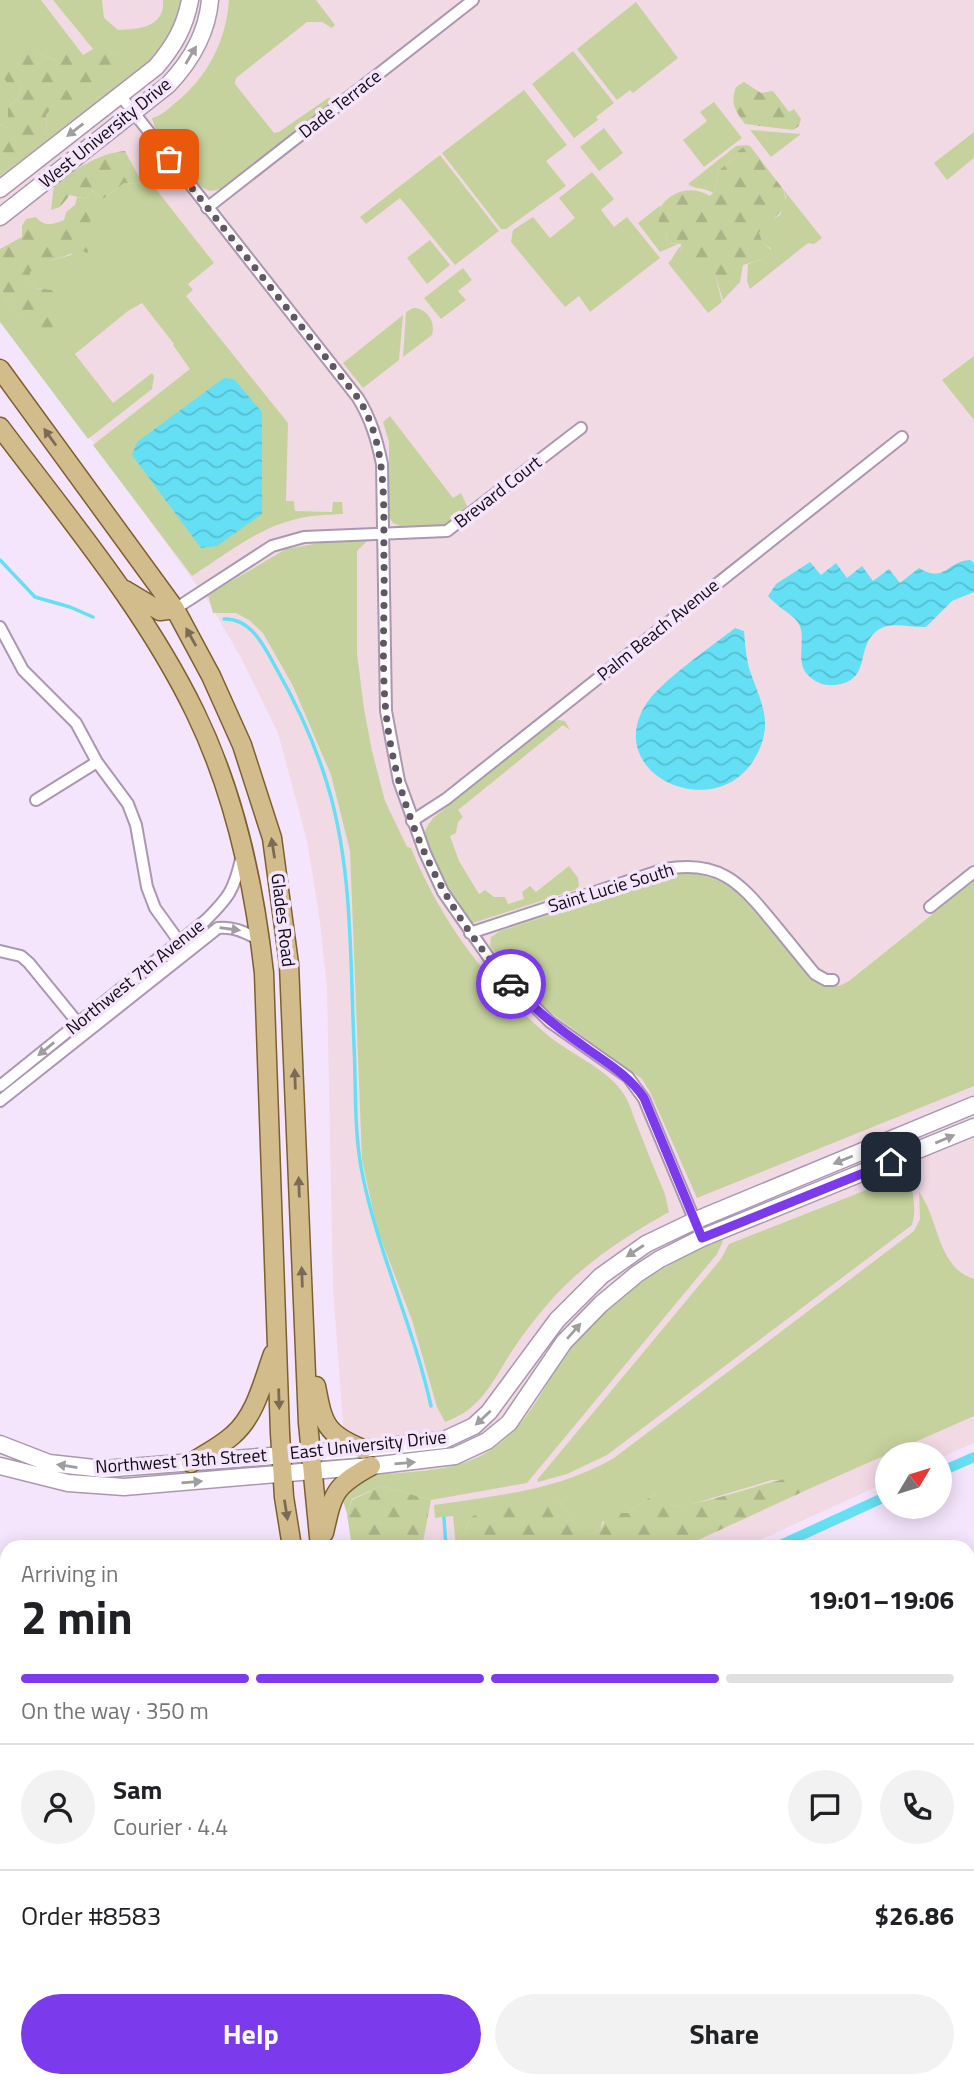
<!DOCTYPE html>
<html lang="en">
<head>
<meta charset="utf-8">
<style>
  :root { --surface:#fff; --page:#f2f2f2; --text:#202124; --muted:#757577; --line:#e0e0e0; --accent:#7c3aed }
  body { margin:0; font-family:"Titillium Web",sans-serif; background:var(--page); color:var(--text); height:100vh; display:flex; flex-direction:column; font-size:26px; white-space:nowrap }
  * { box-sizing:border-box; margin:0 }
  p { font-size:23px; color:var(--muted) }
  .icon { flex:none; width:38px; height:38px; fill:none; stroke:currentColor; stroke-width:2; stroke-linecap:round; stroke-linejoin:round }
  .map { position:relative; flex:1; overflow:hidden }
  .details { position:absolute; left:0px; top:1540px; width:975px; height:548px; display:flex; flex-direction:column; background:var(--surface); border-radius:21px 21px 0 0; box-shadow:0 4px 18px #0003 }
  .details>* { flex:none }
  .needle { width:46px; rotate:52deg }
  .controls { position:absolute; left:875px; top:1442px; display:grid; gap:14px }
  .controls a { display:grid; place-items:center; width:77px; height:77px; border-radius:50%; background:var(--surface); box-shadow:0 4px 18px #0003; font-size:35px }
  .pin { position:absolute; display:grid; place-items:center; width:60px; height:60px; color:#fff; margin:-30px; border-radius:14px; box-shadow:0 4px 10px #0006 }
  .courier { position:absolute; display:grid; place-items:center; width:70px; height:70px; margin:-35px; border:5px solid #7c3aed; border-radius:50%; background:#fff; color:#222; box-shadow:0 2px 9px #0007 }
  .headline em { font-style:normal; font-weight:700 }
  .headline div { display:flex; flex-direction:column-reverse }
  .headline { display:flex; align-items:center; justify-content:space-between; height:119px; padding:0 21px }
  h1 { font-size:46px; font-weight:700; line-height:52px }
  .bar { display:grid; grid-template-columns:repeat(4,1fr); gap:10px 7px; align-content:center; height:84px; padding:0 21px }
  .bar i { height:9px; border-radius:5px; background:var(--line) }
  .bar .selected { background:var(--accent) }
  .bar p { grid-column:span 4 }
  .line { display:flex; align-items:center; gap:18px; padding:0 21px; border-top:2px solid var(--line) }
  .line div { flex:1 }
  .round { display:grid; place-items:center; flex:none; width:74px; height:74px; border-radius:37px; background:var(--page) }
  .button { display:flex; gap:14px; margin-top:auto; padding:14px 21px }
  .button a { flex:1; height:80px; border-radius:42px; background:var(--accent); color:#fff; font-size:28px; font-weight:700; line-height:80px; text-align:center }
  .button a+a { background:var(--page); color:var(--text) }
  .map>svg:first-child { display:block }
</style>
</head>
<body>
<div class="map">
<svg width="974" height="2087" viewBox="0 0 974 2087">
  <defs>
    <pattern id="forest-firs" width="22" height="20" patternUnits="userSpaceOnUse" patternTransform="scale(1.75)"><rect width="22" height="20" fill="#c6d29d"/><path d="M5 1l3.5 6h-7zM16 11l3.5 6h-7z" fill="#a9b386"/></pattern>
    <pattern id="water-waves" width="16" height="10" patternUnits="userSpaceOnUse" patternTransform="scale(1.75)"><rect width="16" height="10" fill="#65dff4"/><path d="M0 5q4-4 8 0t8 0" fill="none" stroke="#56bed0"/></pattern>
  </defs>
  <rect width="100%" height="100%" fill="#f5e5fc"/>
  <path fill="#f2dae5" d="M0,0H974V1443L940,1458V1454H887V1482L745,1547H352L347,1514L348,1492L333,1289L327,989L320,922L307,841L278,733L241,658L210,604L85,431L0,318Z"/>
  <path fill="#c6d29d" d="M0,0H41L83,55L57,61L37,53L17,80L21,87L18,98L8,108V128L0,125Z
    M53,0H102L104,18L118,30C140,29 165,27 163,0H181C176,26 165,45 147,64L0,180V176L9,166L20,163L47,132L46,115L55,103L116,56L98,47L93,49Z
    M229,0H316L335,25L332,28L322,22H307L236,78L235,84L274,133L279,132L328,98H332L333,101L222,189L210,191L201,187L155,128L152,118C161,116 167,110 174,104C207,78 226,42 229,0Z
    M636,2L678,58L633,93L630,90L617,100L577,49Z
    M573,51L614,103L596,117L598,120L574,138L532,84Z
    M524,90L567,145L546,161L566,186L506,229H501L442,153Z
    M714,102L742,138L704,167L683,140L707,121L700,112Z
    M604,128L623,153L599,171L580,147Z
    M750,130L801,134L771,157Z
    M974,132V158L947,180L934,163Z
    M746,145L738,151L736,157L718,171L715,191L713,193C705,187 695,190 688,184L736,146Z
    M440,155L499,231L455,265L400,198L366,224L360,217Z
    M592,172L614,199L601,210L614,227L627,217L660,258L590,312L579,296L565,307L511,242L513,230L533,217L550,238L575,218L559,198Z
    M144,174L214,263L188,284L193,290L186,296L288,423L286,501H294L295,511L332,512L333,502H342L343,514C326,515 309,515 293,520C256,529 224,556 192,576L93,445L190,369L173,345L174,344L142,303L128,311L75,354L113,403L152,373L154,376L152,389L88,439L0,322V291L43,342L51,340L62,297L53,290L35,288L30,281V271L38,264L71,255L85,206L75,205L77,197L86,199L92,190L103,199L124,183L137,184L139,177Z
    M783,189L822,238L814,244L808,243L750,289L747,281L748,264L763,259L771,249L763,243L759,233L767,222L780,215L786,197Z
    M661,205L659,217L666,231L667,243L678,244L660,252L638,223Z
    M430,240L450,265L427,284L407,258Z
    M681,246L682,254L714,270L722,302L708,313L668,263C674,258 675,251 681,246Z
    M463,268L472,280L458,291L466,300L441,319L424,298Z
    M413,308C427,308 436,322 432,335L403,357L406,312Z
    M403,315L399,360L363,388L343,363Z
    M974,356V420L942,380Z
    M390,416L453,498L461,493L467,506L466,510L446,525L400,526L393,523L389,517V442L383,422Z
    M368,540L357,551V653L364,709L372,751L385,801L407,847L411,848C440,919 486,982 545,1033C567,1052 605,1068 621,1090C629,1100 632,1113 637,1125C646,1148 655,1171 665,1194L669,1212C626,1236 586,1262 553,1298C537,1316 523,1334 510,1354C492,1383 480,1410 445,1422L437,1407L412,1320L377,1229L362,1160L350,851L331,775L293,686L263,633L249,620L236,613H213L208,595L286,549L325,542Z
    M559,720L565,721L570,730L563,725L458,810L463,817L458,822L456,833L450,836L459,861L479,894L485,890L494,897H505L508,904L524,899L522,892L530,886L536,892L569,866L578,878L579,886L575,890L473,923C461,912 424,849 425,833C426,827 430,822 433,818L554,721Z
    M678,873C703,872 724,880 743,897L809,977C821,989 835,990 849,981L974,881V1086L697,1198L650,1092L642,1079L547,1010L514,979L490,946L491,937L500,931Z
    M907,1174C913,1189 917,1209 912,1225L607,1455L567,1474L538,1482L537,1480L721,1259L729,1244Z
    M919,1192C939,1218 937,1268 974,1279V1416L811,1488L812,1480H772L689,1505L671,1507L656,1493L628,1513L602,1522L601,1529L591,1535L581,1532L559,1500L471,1517L465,1533L459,1539V1547H456L453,1516L435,1518L434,1505C498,1495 557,1491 614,1458L914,1231L920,1219Z
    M721,1239L723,1241L717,1254L527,1483L431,1500L381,1486L352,1499L347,1514L341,1494C349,1488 359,1479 368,1476C376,1472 390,1474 399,1473C434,1470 466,1468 495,1447C528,1424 543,1387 566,1355C605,1300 661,1266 721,1239Z"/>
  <path fill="url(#forest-firs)" d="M70,45L83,55L98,46L116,56L104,85L77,109L55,103L46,115L47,132L37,149L20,163L9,166L0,176V125L8,128V108L18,98L21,87L17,80L10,86L3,77L9,58L37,53L57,61Z
    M744,82L761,93L773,91L789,112L794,109L801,119L799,126L793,130L745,124C735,110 730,104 736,87Z
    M746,145L750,146L783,189C792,213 771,216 759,233L763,243L771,250L763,259L743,265L740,282L723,300L714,271H698L682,254L681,244L667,243L666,231L659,228C659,221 658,211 662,205C674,189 694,186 710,196L715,191L718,171L736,157L738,151Z
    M125,151L139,177L137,184L124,183L103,199L92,190L86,199L70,195L60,207L51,210L54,185C74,170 99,153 125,151Z
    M75,205H85C90,221 100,240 87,253L79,249C64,260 44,258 30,272V281L35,288L53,290L63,297L52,340L43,343L0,291V249L22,237V226L26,219L36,217C44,227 52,225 64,220L66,212Z
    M804,1475L812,1480L811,1488L683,1547H459V1539L465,1533L471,1517L503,1503L559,1500L581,1531L591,1535L601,1529L608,1513H628L656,1493L666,1495L671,1507C715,1503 760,1482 804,1475Z
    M381,1486L431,1500L422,1547H352L347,1514L352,1500Z"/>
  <path fill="url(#water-waves)" d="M224,378L234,379L262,412V514L217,546L201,548L132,455L137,442Z
    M970,560L974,563V592L952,601L926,627C910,628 891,621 878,630C854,647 873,681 835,685C823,686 814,682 806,673C795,658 808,635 797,621C789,612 776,606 768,596L776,584L810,562L821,575L836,563L847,578L862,566L873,581L889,569L900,583L919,568C945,584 947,561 970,560Z
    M735,628L744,631C745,644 746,656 749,668C756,690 769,712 764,735C740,835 597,782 646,704C662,680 711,647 735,628Z"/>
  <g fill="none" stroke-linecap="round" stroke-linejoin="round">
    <path stroke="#65dff4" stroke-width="3.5" d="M0,560L35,597L70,607L93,617
      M224,619C251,618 264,646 275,666C295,701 313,739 325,777C353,862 350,957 354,1045C356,1085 354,1127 361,1167C376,1249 413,1324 431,1406
      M444,1518L446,1547"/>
    <path stroke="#65dff4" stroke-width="10" d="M940,1472L974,1457
      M776,1547L887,1496
      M0,1823L7,1821"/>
    <g stroke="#aa97b1" stroke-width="14">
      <path id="street" d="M120,95L358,398C371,419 377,440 382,464L386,711L399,781L425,853L443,892L496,968L550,1022L628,1077L644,1099L702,1238
        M207,208L473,0
        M175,609L272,546L304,537L447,531L581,428
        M0,627L23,670L76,723L97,762L128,804L136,825L147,887L155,908L186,951
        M36,800L97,762
        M412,821L446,799L902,437
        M930,907L974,872
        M470,933L665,869C718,860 739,881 770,919C785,937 800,956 815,974L826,980H833
        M0,951L21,956L29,963L82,1028
        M0,1086L206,920C229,897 234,890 241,859
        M0,1101L218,928C234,926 246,933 260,940
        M0,1935L7,1933
        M968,1992L974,1993
        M62,2081L67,2087
        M243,2081L246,2087
        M429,2081L434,2087
        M35,2087L42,2081"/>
    </g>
    <g stroke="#aa97b1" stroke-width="19">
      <path id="secondary" d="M0,189L156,67C174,46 185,27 190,0
        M0,217L168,85C191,61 207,34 210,0
        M0,1444L49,1463L103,1469L363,1449L444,1440L474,1426L489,1412L557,1320L601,1276L646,1244L694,1221L974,1105
        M0,1466L68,1483L124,1487L371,1466L455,1456L487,1441L509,1423L564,1342L601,1304L637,1274L660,1259L702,1238L974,1127
        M968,1866L974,1865
        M608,2087L614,2081
        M630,2087L636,2081"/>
    </g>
    <g stroke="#7c602f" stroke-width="21">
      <path id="primary" d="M0,369L175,609L211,676L242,745L272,838L289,964L308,1423L320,1547
        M0,427C69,519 145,609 195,712C235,794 254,883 264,973L280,1433L284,1497L292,1547
        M125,590L160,611L175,609
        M316,1386C323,1423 325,1434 363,1449
        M191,1463C205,1454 221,1446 233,1435C256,1415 263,1381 273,1354
        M324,1533C333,1493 334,1486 371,1466
        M468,2081L471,2087
        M495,2081L499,2087"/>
    </g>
    <use href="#street" stroke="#fff" stroke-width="10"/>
    <use href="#secondary" stroke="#fff" stroke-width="16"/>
    <use href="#primary" stroke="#d3bc8c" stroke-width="18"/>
  </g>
  <defs><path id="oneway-solid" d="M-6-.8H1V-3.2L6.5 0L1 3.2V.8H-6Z" transform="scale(1.75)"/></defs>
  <g fill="#9f9da0">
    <use href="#oneway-solid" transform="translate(191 55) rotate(-59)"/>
    <use href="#oneway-solid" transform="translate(75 130) rotate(142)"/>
    <use href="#oneway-solid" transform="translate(230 929) rotate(8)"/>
    <use href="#oneway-solid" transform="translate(46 1049) rotate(141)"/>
    <use href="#oneway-solid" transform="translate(945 1139) rotate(-23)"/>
    <use href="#oneway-solid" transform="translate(843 1160) rotate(158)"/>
    <use href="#oneway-solid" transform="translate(635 1251) rotate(147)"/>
    <use href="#oneway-solid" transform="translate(574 1331) rotate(-49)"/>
    <use href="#oneway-solid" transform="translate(483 1418) rotate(137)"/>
    <use href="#oneway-solid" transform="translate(405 1463) rotate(-5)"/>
    <use href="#oneway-solid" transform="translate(67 1466) rotate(-171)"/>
    <use href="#oneway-solid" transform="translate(192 1482) rotate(-5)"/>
  </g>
  <g fill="#7b6b55">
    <use href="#oneway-solid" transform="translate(50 437) rotate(-126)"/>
    <use href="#oneway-solid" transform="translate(191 637) rotate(-119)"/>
    <use href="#oneway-solid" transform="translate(273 848) rotate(-99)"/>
    <use href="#oneway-solid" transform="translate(295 1079) rotate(-92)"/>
    <use href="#oneway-solid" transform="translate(299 1187) rotate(-92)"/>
    <use href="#oneway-solid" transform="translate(302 1277) rotate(-92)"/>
    <use href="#oneway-solid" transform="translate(279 1399) rotate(88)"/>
    <use href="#oneway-solid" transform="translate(286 1510) rotate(81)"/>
  </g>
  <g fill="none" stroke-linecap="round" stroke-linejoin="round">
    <path stroke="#605664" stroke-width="7" stroke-dasharray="0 12.6" d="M169,159L358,398C389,446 383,508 384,563C385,612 381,664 386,713C397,814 443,909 511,984"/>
    <path stroke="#7c3aed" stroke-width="9" d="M511,984C532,1007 556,1027 582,1045C605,1062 628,1074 644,1098L702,1238L891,1162"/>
  </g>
  <g text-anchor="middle" stroke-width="7" stroke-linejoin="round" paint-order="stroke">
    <g font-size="18" fill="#0f0912" stroke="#f5e5fc">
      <text transform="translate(340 104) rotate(-38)" y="6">Dade Terrace</text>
      <text transform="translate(105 133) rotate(-39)" y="6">West University Drive</text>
      <text transform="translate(498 492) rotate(-38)" y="6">Brevard Court</text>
      <text transform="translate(658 630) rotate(-39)" y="6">Palm Beach Avenue</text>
      <text transform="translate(611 888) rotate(-17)" y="6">Saint Lucie South</text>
      <text transform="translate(283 920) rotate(83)" y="6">Glades Road</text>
      <text transform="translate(135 977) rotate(-39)" y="6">Northwest 7th Avenue</text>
      <text transform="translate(368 1445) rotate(-6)" y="6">East University Drive</text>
      <text transform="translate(181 1461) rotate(-4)" y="6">Northwest 13th Street</text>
    </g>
  </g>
</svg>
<div class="controls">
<a><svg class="needle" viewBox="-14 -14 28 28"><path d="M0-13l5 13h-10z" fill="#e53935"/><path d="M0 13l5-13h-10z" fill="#757577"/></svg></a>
</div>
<div class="pin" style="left:169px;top:159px;background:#ea580c"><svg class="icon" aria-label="bag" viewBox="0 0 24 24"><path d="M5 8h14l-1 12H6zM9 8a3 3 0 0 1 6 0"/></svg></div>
<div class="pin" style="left:891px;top:1162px;background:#1f2937"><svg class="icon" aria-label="home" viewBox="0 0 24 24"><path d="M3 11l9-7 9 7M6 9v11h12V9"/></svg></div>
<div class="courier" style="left:511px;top:984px"><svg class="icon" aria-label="car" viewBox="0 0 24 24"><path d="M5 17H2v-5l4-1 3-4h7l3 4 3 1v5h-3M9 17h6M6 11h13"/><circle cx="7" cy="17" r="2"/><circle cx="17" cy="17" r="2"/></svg></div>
<section class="details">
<div class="headline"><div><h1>2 min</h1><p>Arriving in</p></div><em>19:01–19:06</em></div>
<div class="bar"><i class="selected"></i><i class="selected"></i><i class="selected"></i><i></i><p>On the way · 350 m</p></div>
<div class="line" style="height:126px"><a class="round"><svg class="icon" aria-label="person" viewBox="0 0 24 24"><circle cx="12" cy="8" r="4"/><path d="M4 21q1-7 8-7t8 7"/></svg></a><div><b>Sam</b><p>Courier · 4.4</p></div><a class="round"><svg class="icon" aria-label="chat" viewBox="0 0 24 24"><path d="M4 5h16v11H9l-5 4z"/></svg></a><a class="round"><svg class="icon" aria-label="phone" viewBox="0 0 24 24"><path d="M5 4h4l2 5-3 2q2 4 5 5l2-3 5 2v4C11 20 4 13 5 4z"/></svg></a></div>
<div class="line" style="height:91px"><div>Order #8583</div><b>$26.86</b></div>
<div class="button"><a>Help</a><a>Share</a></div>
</section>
</div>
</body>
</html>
